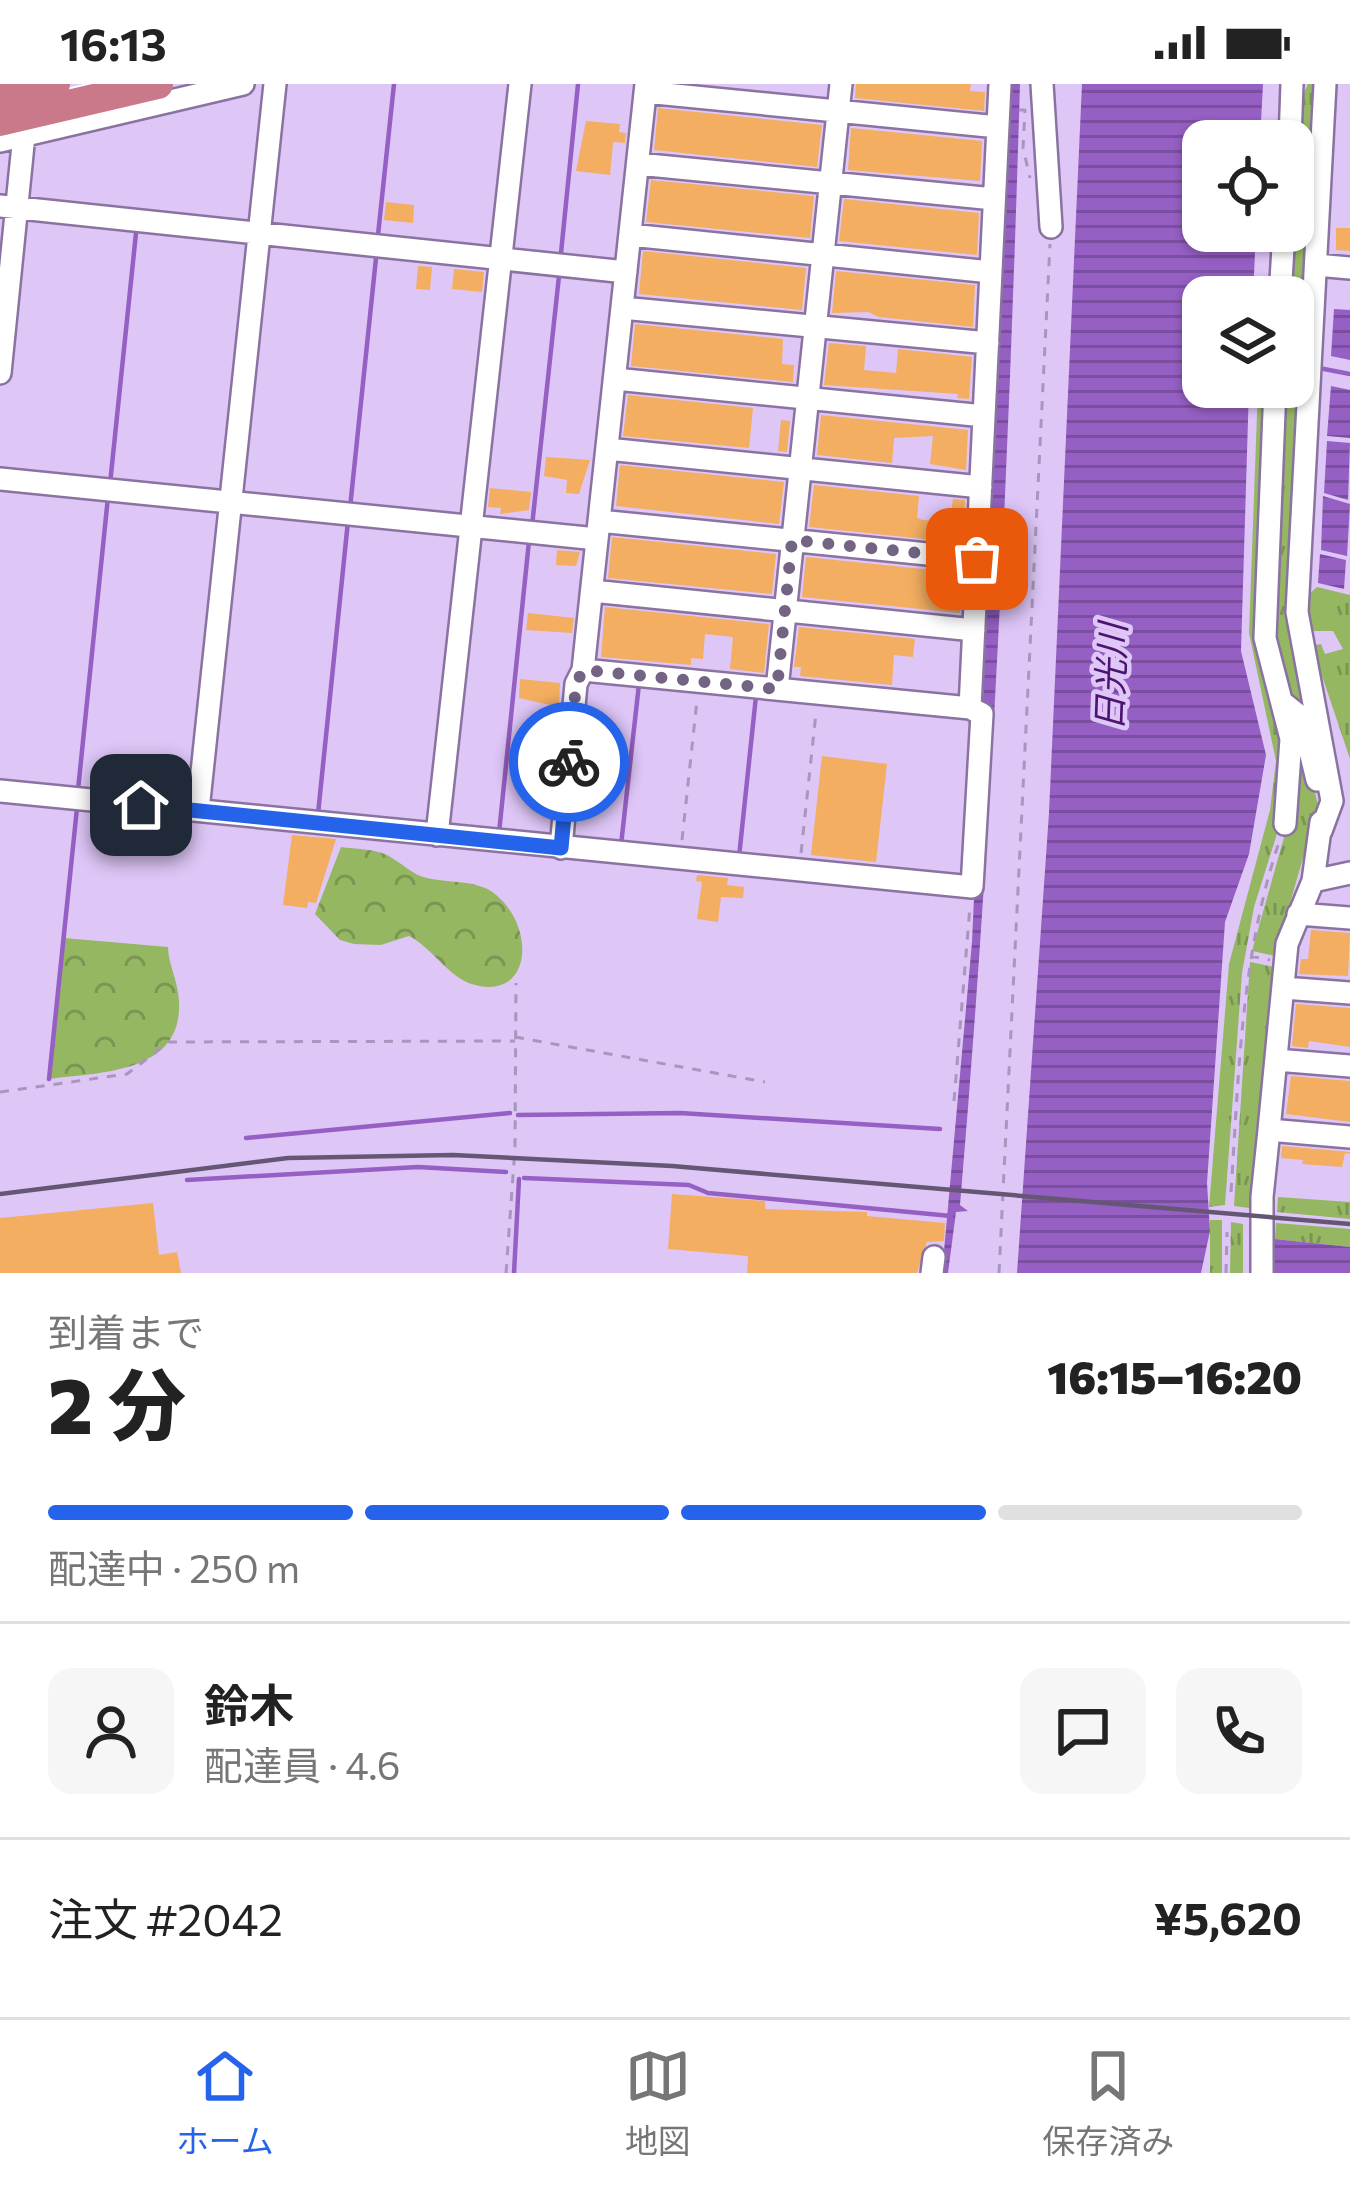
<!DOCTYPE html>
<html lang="ja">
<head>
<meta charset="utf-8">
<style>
  :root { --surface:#fff; --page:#f6f6f6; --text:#222; --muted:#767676; --line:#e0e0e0; --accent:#2563eb }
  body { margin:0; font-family:Commissioner,"Noto Sans JP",sans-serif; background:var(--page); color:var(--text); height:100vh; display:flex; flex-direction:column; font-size:45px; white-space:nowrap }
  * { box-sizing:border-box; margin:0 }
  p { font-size:39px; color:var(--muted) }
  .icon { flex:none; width:66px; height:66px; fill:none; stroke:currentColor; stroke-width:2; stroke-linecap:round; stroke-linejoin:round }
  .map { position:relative; height:1189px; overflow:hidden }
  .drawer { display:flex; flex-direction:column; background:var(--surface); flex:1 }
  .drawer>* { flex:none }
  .fabs { position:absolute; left:1182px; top:36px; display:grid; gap:24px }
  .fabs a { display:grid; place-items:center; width:132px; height:132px; border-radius:24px; background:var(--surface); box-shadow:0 3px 9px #0004; font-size:60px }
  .pin { position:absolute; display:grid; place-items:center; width:102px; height:102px; color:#fff; margin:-51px; border-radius:24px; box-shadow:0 6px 18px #0006 }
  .courier { position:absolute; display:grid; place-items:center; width:120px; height:120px; margin:-60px; border:9px solid #2563eb; border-radius:50%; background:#fff; color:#222; box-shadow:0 3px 15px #0007 }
  .headline em { font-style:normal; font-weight:800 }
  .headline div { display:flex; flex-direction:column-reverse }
  .headline { display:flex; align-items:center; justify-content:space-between; height:204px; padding:0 48px }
  h1 { font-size:78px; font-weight:800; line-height:90px }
  .bar { display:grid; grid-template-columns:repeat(4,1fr); gap:18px 12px; align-content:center; height:144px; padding:0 48px }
  .bar i { height:15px; border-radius:9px; background:var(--line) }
  .bar .on { background:var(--accent) }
  .bar p { grid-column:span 4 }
  .line { display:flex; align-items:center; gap:30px; padding:0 48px; border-top:3px solid var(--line) }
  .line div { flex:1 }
  .round { display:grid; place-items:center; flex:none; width:126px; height:126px; border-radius:24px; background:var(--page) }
  .status { display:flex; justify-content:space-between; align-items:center; height:84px; padding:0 60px; background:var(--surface); direction:ltr }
  .status svg { height:33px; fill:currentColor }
  .dock { display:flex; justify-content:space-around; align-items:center; height:168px; border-top:3px solid var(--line); background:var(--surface); font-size:33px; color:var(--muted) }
  .dock a { display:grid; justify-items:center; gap:6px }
  .dock .on { color:var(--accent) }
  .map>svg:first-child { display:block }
</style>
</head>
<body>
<div class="status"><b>16:13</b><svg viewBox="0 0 49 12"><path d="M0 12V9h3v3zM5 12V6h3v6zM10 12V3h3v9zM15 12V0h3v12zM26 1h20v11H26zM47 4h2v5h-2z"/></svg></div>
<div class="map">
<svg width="1350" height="1189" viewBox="0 0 1350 1189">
  <defs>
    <pattern id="grass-tufts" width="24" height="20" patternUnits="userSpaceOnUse" patternTransform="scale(3)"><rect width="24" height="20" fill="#95b761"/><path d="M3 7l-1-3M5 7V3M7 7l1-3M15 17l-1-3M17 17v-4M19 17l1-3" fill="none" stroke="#7b9552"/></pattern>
    <pattern id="forest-crowns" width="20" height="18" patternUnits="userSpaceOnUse" patternTransform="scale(3)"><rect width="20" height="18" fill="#95b761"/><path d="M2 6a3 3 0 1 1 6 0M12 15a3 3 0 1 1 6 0" fill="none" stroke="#7b9552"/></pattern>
    <pattern id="water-rules" width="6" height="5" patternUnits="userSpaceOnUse" patternTransform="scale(3)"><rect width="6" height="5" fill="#955fc3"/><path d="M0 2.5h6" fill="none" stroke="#7b4fa0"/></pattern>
  </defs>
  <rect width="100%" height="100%" fill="#dec6f7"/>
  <path fill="url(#grass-tufts)" d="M1308,0H1318L1290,517L1317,654L1284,612L1270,556L1279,303H1293V213H1284L1297,25Z
    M1258,303H1271L1261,552L1282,637L1280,740L1254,823L1242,889L1225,1121L1209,1123L1229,880L1270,726L1276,677L1249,549Z
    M1317,503L1350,511V675L1312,562L1321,560L1325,570L1343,565L1333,547H1309V510Z
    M1297,635L1318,721L1275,872L1252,867L1290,732Z
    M1250,878L1274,883L1249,1124L1234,1122Z
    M1278,1113L1350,1118V1135L1277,1128Z
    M1210,1136H1222V1189H1210Z
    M1231,1138L1243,1140V1189H1230Z
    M1276,1139L1350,1145V1163L1275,1155Z"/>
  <path fill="url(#forest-crowns)" d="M341,763C355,765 374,765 387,771C401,778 412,791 427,794C447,799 473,796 491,807C536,838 534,916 475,901C448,894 434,865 409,852L381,861L354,860L340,856L315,830Z
    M64,854L168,863C168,879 178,897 179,917C183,990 100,988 49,995Z"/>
  <path fill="url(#water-rules)" d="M1011,0H1020C1009,374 992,748 960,1121L968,1127L956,1128L948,1189H942L972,858Z
    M1082,0H1263L1260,57H1203V147H1256L1253,213H1203V303H1249L1241,567L1266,671L1249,770L1225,838L1207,1099L1210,1147L1201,1189H1017L1049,729Z
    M1334,225L1350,226V276L1331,272Z
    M1331,302L1350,306V354L1327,352Z
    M1327,357L1350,359L1348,416L1324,409Z
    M1323,412L1350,420L1347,472L1321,466Z
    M1320,470L1346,476L1344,505L1318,499Z
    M1275,1155L1350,1163V1189H1275Z"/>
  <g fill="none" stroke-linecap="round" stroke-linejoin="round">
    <path stroke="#955fc3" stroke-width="4.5" d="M378,151L394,0
      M561,169L578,0
      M1319,284L1350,290
      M110,400L136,149
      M350,424L376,174
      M532,442L559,192
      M78,706L108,413
      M318,730L348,437
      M499,749L529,457
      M621,761L639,600
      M739,773L756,612
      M49,995L77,724
      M518,1031L680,1029L940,1045
      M246,1054L510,1029
      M524,1094L689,1101L708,1109L951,1132
      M187,1096L418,1083L506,1088
      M514,1189L519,1095"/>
  </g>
  <path fill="#f3ae61" d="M856,0H971L970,7L985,8L984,27L855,14Z
    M658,24L822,41L817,83L654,66Z
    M586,37L620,40L619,48L626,49L625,59L613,58L610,91L576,87Z
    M851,44L982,57L980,97L848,86Z
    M651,96L814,112L810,154L646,138Z
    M844,115L979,129L977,171L839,157Z
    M386,118L414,121L413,139L384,136Z
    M1336,144H1350V167L1336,166Z
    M643,167L806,184L802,226L639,210Z
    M418,182L432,183L430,206L416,205Z
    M454,185L484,188L482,208L452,205Z
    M836,187L975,201L973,243L879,233L868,228L832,229Z
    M635,240L783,255L782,280L794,281L793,298L631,282Z
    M829,259L866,262L864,286L896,289L898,265L972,273L969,315L957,314L958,310L824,301Z
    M628,311L753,324L749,364L623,352Z
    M821,331L968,346L966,386L930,380L933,352L894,354L892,379L817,371Z
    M781,336L790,337L787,368L778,367Z
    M546,373L590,376L579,410L566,409L567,396L544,392Z
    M620,381L784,398L779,440L616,422Z
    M814,401L919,412L917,434L923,436L950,438L953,415L965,416L963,459L809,443Z
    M490,404L531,408L529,426L500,430L501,424L488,423Z
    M612,453L776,470L772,510L608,494Z
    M557,466L580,468L576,482L556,481Z
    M806,473L962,489L960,529L802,513Z
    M605,523L769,540L764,589L730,585L733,553L705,550L703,575L691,574V581L601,573Z
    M528,529L574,534L572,549L526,546Z
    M799,543L915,555L913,573L894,571L892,601L800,592L801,583H794Z
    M520,595L560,599L559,623L519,614Z
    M585,670L625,671L624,683L616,682V688L583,685Z
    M822,672L887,680L876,778L811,771Z
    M292,751L336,755L316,819L308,818L307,824L283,821Z
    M697,791L728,794L727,801L744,803L743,814L721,813L718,838L697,835L702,798L696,797Z
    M1311,846L1350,849L1348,892L1299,890L1301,875H1308Z
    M1296,920L1350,924V963L1309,957L1308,964L1292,962Z
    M1291,992L1350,997V1038L1286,1030Z
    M1282,1062L1350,1068V1070L1345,1069L1342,1083L1302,1080L1303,1076L1281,1074Z
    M672,1110L765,1117V1125L867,1128V1132L945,1139L944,1157L927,1158L917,1189H747L748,1172L668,1165Z
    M153,1119L159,1171L177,1168L181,1189H0V1134Z"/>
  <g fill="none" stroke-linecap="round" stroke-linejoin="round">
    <g stroke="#8a73a0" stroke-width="26">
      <path id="minor" d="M646,0L583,586L970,624L1000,0
        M1042,0L1051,143
        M645,8L998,43
        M0,57L243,0
        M1290,57L1292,0
        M638,80L994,115
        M0,122L626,188
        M630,151L991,188
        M1316,181L1350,184
        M1280,213L1284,147
        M622,224L988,259
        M0,289L27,21
        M615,295L984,332
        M1275,303L1265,554L1291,655L1285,740
        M607,365L981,403
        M0,395L597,455
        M599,437L977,475
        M592,507L974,546
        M777,605L841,0
        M1282,618L1302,634L1317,696
        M0,707L972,803L982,630L970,624
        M198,726L275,0
        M1321,747L1332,717L1297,528L1325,0
        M437,751L520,0
        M561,764L576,600L583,586
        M1350,789L1313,797L1287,860L1269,1046L1350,1053
        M1313,797L1321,738
        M1298,830L1350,834
        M1283,904L1350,909
        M1276,976L1350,982
        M932,1189L934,1173
        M1262,1189V1113L1269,1046"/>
    </g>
    <path stroke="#a996bd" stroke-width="3" stroke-dasharray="9 9" stroke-linecap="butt" d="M1019,26H1025L1023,64L1030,94
      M682,756L697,616
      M801,769L816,629
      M1250,872L1270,876
      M515,953L765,998
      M0,1008L127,990L169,958L515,957
      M954,1017L970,822
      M1231,1108C1239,987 1241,871 1280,755
      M506,1189L515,1064L516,899
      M999,1189L1050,160
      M1226,1189L1227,1148"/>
    <use href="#minor" stroke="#fff" stroke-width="21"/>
    <path stroke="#655773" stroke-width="4.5" d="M0,1110L288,1074L453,1071L672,1082L1350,1140"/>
    <g stroke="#fff" stroke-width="34" stroke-linecap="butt">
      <path id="highway-bridge" d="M0,13L55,0
        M0,37L158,0"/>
    </g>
    <use href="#highway-bridge" stroke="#ca798a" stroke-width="30"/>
  </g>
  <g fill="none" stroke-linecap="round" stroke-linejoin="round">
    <path stroke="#736483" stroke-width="12" stroke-dasharray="0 21.6" d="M569,678L576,600L583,586L777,605L792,456L977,475"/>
    <path stroke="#2563eb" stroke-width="15" d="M141,721L561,764L569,678"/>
  </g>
  <g text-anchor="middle" stroke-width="9" stroke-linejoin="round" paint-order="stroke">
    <g font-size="36" font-style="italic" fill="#4b1470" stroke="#dec6f7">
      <text transform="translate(1111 593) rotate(-88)" y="13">日光川</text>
    </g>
  </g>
</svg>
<div class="fabs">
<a><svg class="icon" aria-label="locate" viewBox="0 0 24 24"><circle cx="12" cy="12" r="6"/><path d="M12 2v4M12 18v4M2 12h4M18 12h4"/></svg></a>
<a><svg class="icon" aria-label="layers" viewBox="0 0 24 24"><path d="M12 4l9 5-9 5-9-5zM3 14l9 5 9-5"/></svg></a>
</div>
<div class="pin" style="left:977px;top:475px;background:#ea580c"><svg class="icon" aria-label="bag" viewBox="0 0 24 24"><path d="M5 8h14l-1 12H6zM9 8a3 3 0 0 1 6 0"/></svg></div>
<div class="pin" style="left:141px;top:721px;background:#1f2937"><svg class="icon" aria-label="home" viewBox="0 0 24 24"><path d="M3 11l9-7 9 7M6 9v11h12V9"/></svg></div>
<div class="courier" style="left:569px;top:678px"><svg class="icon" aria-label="bike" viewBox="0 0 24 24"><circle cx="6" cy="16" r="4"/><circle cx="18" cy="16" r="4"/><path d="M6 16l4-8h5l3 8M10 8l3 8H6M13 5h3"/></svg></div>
</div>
<section class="drawer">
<div class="headline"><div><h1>2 分</h1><p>到着まで</p></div><em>16:15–16:20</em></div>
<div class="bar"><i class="on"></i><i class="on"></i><i class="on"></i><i></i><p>配達中 · 250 m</p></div>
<div class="line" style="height:216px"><a class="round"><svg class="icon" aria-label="person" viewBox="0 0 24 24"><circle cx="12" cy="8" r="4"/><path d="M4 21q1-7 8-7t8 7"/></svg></a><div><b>鈴木</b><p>配達員 · 4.6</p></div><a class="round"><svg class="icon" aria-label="chat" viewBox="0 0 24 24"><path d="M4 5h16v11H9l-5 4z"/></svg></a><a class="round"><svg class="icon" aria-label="phone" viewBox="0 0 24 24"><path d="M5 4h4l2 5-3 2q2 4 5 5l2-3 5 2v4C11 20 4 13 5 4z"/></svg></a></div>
<div class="line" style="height:156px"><div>注文 #2042</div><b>¥5,620</b></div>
</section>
<nav class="dock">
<a class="on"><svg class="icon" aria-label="home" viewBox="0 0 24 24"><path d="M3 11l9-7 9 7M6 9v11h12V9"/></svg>ホーム</a>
<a><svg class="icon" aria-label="map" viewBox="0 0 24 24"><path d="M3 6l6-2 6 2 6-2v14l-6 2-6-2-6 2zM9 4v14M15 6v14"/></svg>地図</a>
<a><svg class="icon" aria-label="saved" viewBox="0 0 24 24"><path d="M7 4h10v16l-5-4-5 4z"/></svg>保存済み</a>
</nav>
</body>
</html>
